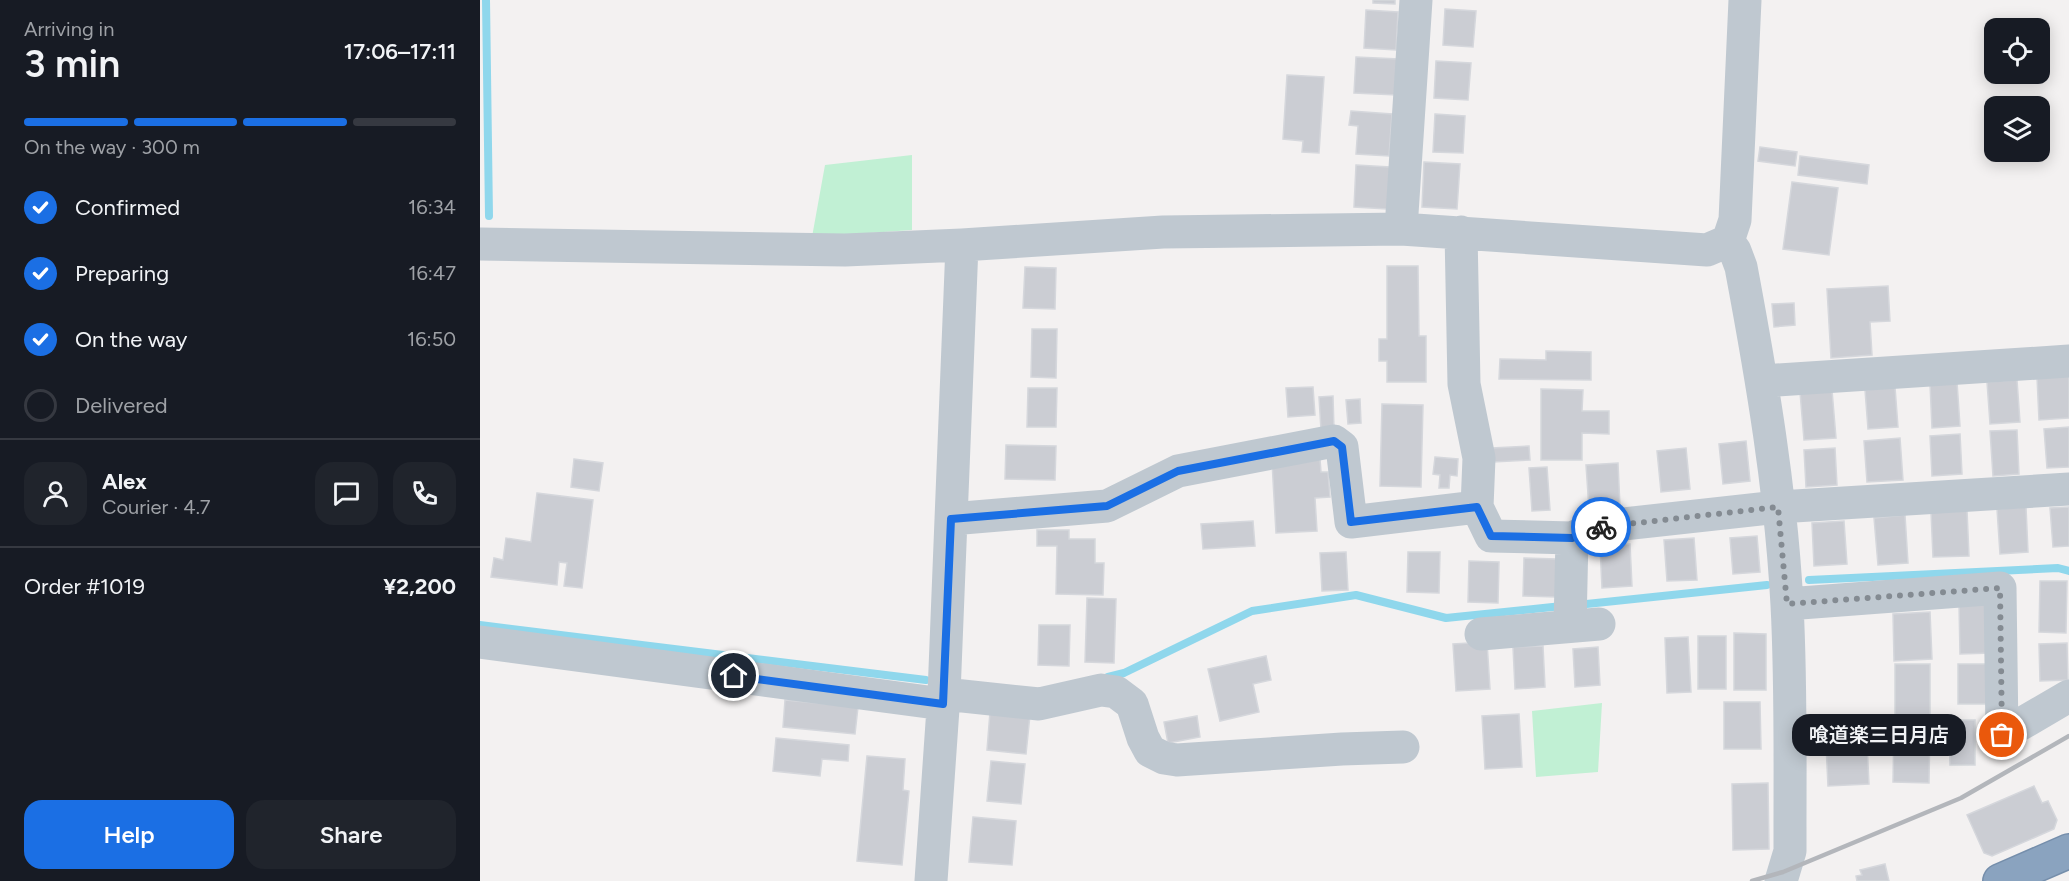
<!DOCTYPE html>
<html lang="en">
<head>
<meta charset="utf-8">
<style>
  :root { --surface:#171b24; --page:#20242c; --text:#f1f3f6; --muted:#9ea1a6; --line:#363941; --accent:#1b6fe4 }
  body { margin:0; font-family:Figtree,"Noto Sans JP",sans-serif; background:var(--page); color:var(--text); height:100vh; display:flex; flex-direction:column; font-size:22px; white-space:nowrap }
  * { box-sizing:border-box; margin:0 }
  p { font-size:20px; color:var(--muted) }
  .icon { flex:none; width:33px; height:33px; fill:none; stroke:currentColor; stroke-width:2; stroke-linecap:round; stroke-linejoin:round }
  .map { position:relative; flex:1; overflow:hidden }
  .panel { display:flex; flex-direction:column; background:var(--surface); width:480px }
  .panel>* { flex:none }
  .tools { position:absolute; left:1504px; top:18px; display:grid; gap:12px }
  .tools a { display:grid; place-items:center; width:66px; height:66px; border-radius:12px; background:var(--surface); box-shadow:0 3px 15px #0003; font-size:30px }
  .pin { position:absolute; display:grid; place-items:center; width:51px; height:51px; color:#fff; margin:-26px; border:3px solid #fff; border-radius:50%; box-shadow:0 2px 6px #0007 }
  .courier { position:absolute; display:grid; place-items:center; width:60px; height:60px; margin:-30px; border:4px solid #1b6fe4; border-radius:50%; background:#fff; color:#222; box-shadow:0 2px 8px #0007 }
  .bubble { position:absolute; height:42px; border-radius:18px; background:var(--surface); box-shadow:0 3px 15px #0003; font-size:20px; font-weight:600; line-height:42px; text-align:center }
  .head em { font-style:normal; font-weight:600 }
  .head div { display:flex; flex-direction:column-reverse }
  .head { display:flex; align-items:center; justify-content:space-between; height:102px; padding:0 24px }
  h1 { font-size:39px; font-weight:600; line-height:45px }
  .bar { display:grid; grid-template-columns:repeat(4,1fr); gap:9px 6px; align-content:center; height:72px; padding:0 24px }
  .bar i { height:8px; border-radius:4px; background:var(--line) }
  .bar .on { background:var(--accent) }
  .bar p { grid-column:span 4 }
  .line { display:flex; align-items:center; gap:15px; padding:0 24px; border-top:2px solid var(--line) }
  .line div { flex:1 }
  .round { display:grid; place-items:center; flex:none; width:63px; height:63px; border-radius:18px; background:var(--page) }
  ol { padding:0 24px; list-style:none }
  li { display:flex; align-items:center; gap:18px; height:66px }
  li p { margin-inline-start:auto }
  li .icon { padding:6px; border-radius:50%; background:var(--accent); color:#fff; stroke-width:4 }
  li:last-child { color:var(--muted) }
  li i { width:33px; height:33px; border:3px solid var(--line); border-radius:50% }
  .cta { display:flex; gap:12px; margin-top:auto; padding:12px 24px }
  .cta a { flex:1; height:69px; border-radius:18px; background:var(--accent); color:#fff; font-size:24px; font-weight:600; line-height:69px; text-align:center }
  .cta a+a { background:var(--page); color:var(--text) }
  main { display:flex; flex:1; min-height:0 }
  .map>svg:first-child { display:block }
</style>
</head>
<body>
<main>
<section class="panel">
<div class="head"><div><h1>3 min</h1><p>Arriving in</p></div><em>17:06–17:11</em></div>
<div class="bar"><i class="on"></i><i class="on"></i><i class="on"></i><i></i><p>On the way · 300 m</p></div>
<ol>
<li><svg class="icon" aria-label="check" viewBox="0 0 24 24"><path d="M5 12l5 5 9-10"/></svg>Confirmed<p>16:34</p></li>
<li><svg class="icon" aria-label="check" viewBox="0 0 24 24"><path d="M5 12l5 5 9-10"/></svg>Preparing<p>16:47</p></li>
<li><svg class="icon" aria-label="check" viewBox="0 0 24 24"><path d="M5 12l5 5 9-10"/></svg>On the way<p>16:50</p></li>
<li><i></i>Delivered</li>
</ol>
<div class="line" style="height:108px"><a class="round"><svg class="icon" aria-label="person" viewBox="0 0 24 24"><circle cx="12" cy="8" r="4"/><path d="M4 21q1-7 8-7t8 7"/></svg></a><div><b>Alex</b><p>Courier · 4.7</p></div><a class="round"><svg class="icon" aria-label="chat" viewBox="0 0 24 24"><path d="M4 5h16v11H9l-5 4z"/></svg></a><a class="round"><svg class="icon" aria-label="phone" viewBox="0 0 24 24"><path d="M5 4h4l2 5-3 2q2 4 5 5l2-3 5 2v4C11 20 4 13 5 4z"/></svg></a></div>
<div class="line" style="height:78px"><div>Order #1019</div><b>¥2,200</b></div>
<div class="cta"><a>Help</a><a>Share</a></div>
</section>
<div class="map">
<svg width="1589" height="881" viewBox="0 0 1589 881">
  <rect width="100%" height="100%" fill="#f3f1f1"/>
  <path fill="#c1f0d4" d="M432,155V230L332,237L345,165Z
    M1122,703L1118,772L1056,777L1052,711Z"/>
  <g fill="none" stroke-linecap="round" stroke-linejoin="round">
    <path stroke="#8fd7ec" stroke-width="8" d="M6,0L9,216
      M1329,580L1578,568L1589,571
      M1097,605L1287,585
      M0,625L446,680
      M628,677L644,673L772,611L876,595L966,618L1082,606"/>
  </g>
  <path fill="#cbcdd3" stroke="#d5d7dc" stroke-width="1.5" d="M893,0H915V4L893,3Z
    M965,9L996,11L993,47L963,45Z
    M886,10L918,12L916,50L884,48Z
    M876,57L919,59L917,95L874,93Z
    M956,61L991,63L988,100L954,98Z
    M807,75L844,77L839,153L822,152L823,141L803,139Z
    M871,111L912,114L909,156L876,154L878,126L869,125Z
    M955,114L985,116L983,153L953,152Z
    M1280,147L1317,152L1315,166L1278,161Z
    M1320,156L1389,165L1387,184L1318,175Z
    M944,162L980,164L977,209L942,207Z
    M876,165L910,167L907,209L874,207Z
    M1312,182L1358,188L1349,255L1303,249Z
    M907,266H938L939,336H946V382H907V361H899V339H907Z
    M545,267L576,268L575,309L543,308Z
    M1408,286L1410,321L1390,322L1392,355L1351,358L1347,289Z
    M1314,303L1315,325L1294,327L1292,304Z
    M552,329H577L576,378L551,377Z
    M1066,351L1111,352V380L1019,379L1020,359L1066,360Z
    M1589,376V418L1559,420L1557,377Z
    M1537,380L1540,422L1510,424L1507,382Z
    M1477,382L1480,426L1452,428L1450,384Z
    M833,387L835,415L808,417L806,388Z
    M1415,387L1418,427L1388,429L1385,390Z
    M548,388H577L576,427H547Z
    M1061,389L1103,390L1102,411H1129V434L1102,433V460H1061Z
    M1352,390L1356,438L1324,440L1320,392Z
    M853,396L854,429L841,430L839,397Z
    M880,399L881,423L868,424L866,400Z
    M902,404L943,405L941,487L900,486Z
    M1589,427V467L1567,468L1564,429Z
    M1537,430L1539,474L1513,476L1510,431Z
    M1480,434L1482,474L1452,476L1450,436Z
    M1420,438L1423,480L1387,482L1384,441Z
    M1266,441L1270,481L1243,484L1239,444Z
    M526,445L576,446L575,480L525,479Z
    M1049,446L1050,460L1013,462L1012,448Z
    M1206,448L1210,489L1181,492L1177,451Z
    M1355,448L1357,485L1326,487L1324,450Z
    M955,457L978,459L977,476L970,475L969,488H959L960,475L953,474Z
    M94,459L123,463L119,491L91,487Z
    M840,459L841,472H848L850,497L835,498L837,531L796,533L792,462Z
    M1138,463L1140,507L1109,509L1106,465Z
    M1067,467L1070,510L1052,511L1049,468Z
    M57,493L113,500L102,588L84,586L87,563L79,562L77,585L11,577L14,558L23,560L26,538L51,542Z
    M1546,507L1548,552L1520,554L1517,509Z
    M1589,507V546L1573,547L1570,508Z
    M1487,510L1489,556L1453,557L1451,512Z
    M1425,515L1428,563L1398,565L1394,518Z
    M773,521L775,546L723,549L721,524Z
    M1364,521L1367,564L1334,566L1332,523Z
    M557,530H589V539H615V563H624L623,595L576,594L577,546H557Z
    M1277,536L1280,572L1253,574L1250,538Z
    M1214,538L1217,580L1187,581L1184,540Z
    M1150,544L1152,586L1122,588L1120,546Z
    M866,552L868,590L842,591L840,553Z
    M928,552H960L959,593L927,592Z
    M1044,558L1077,559L1076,597L1043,596Z
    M989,561L1019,562L1018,603L988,602Z
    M1560,581H1587L1586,633L1559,632Z
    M607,598L636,599L634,663L605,662Z
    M1479,604H1512V653L1480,654Z
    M1450,612L1452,659L1414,661L1413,614Z
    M559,625H590L589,666L558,665Z
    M1254,633L1286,634V690H1254Z
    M1218,636H1246V689H1218Z
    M1208,637L1211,692L1187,693L1185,638Z
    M1007,642L1010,689L976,691L973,644Z
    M1587,643L1588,680L1560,681L1559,644Z
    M1063,646L1065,687L1035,689L1033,647Z
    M1118,647L1120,685L1095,687L1093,649Z
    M786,656L791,680L773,684L779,712L740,721L728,669Z
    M1415,664H1450V722H1415Z
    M1478,664H1507V704H1478Z
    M305,700L378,707L375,734L303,727Z
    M1244,702H1280L1281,749H1244Z
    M510,712L550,715L546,754L507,750Z
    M1039,714L1042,767L1005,769L1002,716Z
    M717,716L720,737L688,743L684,722Z
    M1469,720H1495V765H1470Z
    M1386,722L1389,784L1348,786L1345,724Z
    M1414,726H1450L1449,783L1413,782Z
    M296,738L369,745L368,761L342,759L340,776L293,771Z
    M387,756L425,759L423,790L429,791L422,865L377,861Z
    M511,761L545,764L541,804L507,801Z
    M1288,783L1289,849L1253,850L1252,784Z
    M1554,786L1562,803L1568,801L1577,820L1574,829L1512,856L1504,853L1487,815Z
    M493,817L536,821L532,865L489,862Z
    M1405,864L1409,881H1377L1376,876L1382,875L1380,870Z"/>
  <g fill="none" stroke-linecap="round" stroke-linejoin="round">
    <g stroke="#758eab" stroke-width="36">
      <path id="highway" d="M1520,881L1589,851"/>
    </g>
    <path stroke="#bfc8d0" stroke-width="33" d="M921,229L936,0
      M1248,241L1255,251L1261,267C1282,379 1301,491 1307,605C1311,679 1310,753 1310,827V851L1301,881
      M0,244L365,250L482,245L683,232L921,229L1227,250L1248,241L1255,220L1265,0
      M1282,381L1589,361
      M997,507L1011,536L1092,538L1116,527L1298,507L1589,489
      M471,519L627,506L698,471L854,441L862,447L871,522L997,507L999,458L984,384L981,232
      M1307,604L1520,588L1522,735L1589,696
      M1090,626L1092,538
      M1001,634L1119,624
      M0,642L463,704
      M464,694L559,704L621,690L636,692L652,704L663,738L670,751L684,758L697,760L862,749L923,747
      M451,881L464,694L482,245"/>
    <use href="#highway" stroke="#8aa3bf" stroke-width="33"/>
    <path stroke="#b3b6bb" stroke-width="4.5" d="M1272,881L1303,872L1481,798L1589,736"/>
  </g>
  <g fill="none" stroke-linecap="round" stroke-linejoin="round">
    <path stroke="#848b92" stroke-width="6" stroke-dasharray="0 10.8" d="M1121,527L1298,507L1307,604L1520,588L1522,735"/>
    <path stroke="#1b6fe4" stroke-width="8" d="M254,676L463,704L471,519L627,506L698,471L854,441L862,447L871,522L997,507L1011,536L1092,538L1121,527"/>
  </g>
</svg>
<div class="tools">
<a><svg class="icon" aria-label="locate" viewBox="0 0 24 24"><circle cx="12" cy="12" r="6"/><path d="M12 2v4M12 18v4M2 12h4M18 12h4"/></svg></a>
<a><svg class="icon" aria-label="layers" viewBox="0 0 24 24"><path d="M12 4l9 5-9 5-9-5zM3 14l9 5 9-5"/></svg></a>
</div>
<div class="pin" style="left:1522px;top:735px;background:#ea580c"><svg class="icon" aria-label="bag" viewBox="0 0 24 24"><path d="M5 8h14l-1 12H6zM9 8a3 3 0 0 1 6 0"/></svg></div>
<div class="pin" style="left:254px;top:676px;background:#1f2937"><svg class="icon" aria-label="home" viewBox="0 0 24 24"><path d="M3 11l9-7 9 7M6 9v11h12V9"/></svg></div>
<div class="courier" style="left:1121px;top:527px"><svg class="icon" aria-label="bike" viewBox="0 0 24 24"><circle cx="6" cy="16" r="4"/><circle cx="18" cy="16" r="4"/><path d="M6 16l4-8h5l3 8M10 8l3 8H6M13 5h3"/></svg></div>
<div class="bubble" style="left:1312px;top:714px;width:174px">喰道楽三日月店</div>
</div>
</main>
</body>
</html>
